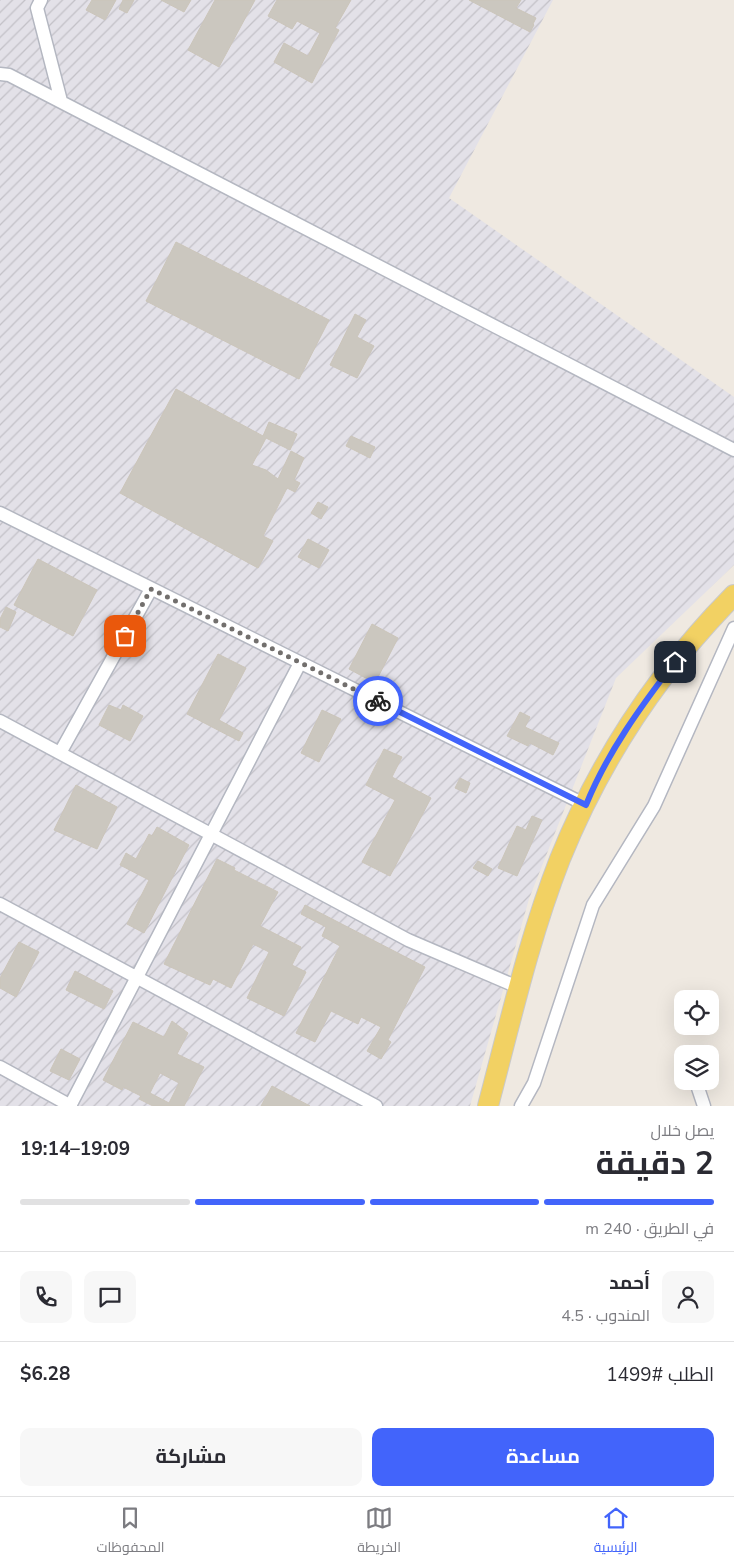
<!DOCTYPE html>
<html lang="ar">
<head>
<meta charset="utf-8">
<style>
  :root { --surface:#fff; --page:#f7f7f7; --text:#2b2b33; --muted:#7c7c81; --line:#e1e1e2; --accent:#4264fb }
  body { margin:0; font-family:"Nunito Sans",Cairo,sans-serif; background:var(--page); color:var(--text); direction:rtl; height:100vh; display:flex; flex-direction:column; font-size:19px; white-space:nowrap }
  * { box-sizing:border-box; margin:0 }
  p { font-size:16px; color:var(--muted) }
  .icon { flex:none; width:28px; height:28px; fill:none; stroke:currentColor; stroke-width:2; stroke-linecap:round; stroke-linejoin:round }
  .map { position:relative; height:1106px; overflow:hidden; direction:ltr }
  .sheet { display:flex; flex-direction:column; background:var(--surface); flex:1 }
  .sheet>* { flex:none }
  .tools { position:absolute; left:674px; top:990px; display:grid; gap:10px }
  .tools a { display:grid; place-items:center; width:45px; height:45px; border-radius:10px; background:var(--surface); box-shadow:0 5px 20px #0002; font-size:25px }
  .pin { position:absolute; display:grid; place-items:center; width:42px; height:42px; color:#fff; margin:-21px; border-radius:10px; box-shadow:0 2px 8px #0006 }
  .courier { position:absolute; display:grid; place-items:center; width:50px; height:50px; margin:-25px; border:4px solid #4264fb; border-radius:50%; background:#fff; color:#222; box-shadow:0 1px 6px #0007 }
  .summary em { font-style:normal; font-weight:700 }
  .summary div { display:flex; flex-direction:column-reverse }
  .summary { display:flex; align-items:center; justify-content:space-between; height:85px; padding:0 20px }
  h1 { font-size:32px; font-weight:700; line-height:38px }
  .bar { display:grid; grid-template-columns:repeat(4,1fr); gap:8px 5px; align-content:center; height:60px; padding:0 20px }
  .bar i { height:6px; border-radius:4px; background:var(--line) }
  .bar .active { background:var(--accent) }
  .bar p { grid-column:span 4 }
  .line { display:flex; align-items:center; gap:12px; padding:0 20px; border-top:1px solid var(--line) }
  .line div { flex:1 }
  .round { display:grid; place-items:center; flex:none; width:52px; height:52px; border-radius:10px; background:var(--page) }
  .action { display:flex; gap:10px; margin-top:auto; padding:10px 20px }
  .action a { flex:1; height:58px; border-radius:10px; background:var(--accent); color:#fff; font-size:20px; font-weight:700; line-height:58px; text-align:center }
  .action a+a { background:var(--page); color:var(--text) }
  .dock { display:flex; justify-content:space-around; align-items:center; height:70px; border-top:1px solid var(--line); background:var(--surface); font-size:14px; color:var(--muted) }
  .dock a { display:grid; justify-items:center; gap:2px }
  .dock .active { color:var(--accent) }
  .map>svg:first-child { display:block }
</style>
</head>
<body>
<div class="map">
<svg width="734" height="1106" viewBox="0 0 734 1106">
  <defs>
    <pattern id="industrial-furrows" width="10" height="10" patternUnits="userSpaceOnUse" patternTransform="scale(1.25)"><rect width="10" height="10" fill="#e3e1e8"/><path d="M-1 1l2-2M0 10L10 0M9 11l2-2" fill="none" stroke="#c3c1c7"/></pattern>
  </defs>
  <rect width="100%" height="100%" fill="#efe9e1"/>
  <path fill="url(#industrial-furrows)" d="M0,0H553L449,198L734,397V565L616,678L529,899L470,1106H0Z"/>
  <path fill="#cbc7bf" stroke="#cbc5ba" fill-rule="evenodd" d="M92,0H116L105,20L86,10Z
    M123,0H134L127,13L119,9Z
    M161,0H191L184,12Z
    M215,0H255L219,67L188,50Z
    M277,0H351L335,28L339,30L312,83L274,62L284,43L308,56L320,33L297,21L292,29L268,16Z
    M469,0H521L516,8L536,18L533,24L534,25L530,32Z
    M176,242L329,320L299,379L146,301Z
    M355,314L366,320L357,337L374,346L357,378L330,365Z
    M176,389L263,436L269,422L297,434L290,450L266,438L252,465L266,470L278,479L291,451L304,458L294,480L300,483L295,492L287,488L263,536L273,541L258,568L120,493Z
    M351,436L375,447L370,458L346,446Z
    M318,502L328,507L321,519L311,513Z
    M308,539L329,550L319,568L298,557Z
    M38,559L97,590L73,636L14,605Z
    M6,607L16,612L8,631L0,627V619Z
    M372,624L398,638L375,683L349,669Z
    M218,654L246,668L219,720L243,733L239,741L187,714Z
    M109,705L121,710L123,705L143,716L130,741L99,725Z
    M322,710L341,719L319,762L301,753Z
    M520,712L530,717L525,727L559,743L553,755L530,743L528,746L507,736Z
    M384,749L402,757L392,777L431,798L390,876L362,862L395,800L366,785Z
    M460,778L470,783L466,793L455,788Z
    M76,785L117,807L97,849L54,830Z
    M532,816L542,820L517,876L498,868L517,826L526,830Z
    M157,827L189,845L144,933L127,924L149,880L120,865L126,853L136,859L149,834L152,836Z
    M217,859L235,868L234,870L278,892L260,926L301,947L292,965L306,972L284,1016L247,998L269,952L253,944L231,988L213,979L210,985L164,964Z
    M478,861L492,869L488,876L473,868Z
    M305,905L425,967L388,1040L391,1042L381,1059L367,1051L381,1027L361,1017L358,1024L331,1011L315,1042L296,1033L340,946L322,936L326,927L301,914Z
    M19,942L39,952L16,997L0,988V978Z
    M75,971L113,991L104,1009L66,990Z
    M172,1021L188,1033L177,1054L204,1067L184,1106H153L139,1099L141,1096L123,1087L122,1090L103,1080L133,1022L164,1037ZM160,1073L179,1083L169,1103L150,1093Z
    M61,1049L80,1059L69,1080L50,1071Z
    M272,1086L310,1106H261Z"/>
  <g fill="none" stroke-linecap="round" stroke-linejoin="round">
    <g stroke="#b4b7c1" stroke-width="15">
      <path id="minor" d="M41,0L37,8L61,101
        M0,74L9,75L734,450
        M0,513L586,805
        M0,721L408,940L520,988
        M60,753L151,589
        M0,904L376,1106
        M0,1067L71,1106
        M697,1085L704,1106
        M70,1106L300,663
        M521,1106L534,1083L593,905L654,806L734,628"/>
    </g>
    <g stroke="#c9c9c9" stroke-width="22">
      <path id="primary" d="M488,1106C510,1023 529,938 560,859C600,760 660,670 734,595"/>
    </g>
    <use href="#minor" stroke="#fff" stroke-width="12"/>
    <use href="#primary" stroke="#f2d163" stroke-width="20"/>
  </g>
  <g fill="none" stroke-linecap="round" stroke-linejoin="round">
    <path stroke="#726f6d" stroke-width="5" stroke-dasharray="0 9" d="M125,636L151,589L378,701"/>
    <path stroke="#4264fb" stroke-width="6" d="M378,701L586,805C607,753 641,706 675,662"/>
  </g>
</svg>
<div class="tools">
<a><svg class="icon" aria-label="locate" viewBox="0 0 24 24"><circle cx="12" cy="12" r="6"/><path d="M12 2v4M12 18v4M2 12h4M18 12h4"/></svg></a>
<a><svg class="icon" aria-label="layers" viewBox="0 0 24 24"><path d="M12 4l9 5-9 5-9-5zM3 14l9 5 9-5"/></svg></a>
</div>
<div class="pin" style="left:125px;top:636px;background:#ea580c"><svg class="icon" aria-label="bag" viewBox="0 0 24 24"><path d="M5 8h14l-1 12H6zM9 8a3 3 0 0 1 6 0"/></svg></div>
<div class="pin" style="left:675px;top:662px;background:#1f2937"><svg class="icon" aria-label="home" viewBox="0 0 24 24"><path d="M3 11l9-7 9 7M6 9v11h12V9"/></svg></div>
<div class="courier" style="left:378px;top:701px"><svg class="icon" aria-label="bike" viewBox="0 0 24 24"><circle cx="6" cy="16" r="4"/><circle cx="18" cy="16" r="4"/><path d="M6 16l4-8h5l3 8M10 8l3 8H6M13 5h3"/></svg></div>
</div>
<section class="sheet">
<div class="summary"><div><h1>2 دقيقة</h1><p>يصل خلال</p></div><em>19:09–19:14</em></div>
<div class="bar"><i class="active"></i><i class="active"></i><i class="active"></i><i></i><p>في الطريق · 240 m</p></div>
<div class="line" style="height:90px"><a class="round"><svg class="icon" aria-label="person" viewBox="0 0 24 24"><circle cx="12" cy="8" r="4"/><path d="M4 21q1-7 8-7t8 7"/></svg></a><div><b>أحمد</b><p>المندوب · 4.5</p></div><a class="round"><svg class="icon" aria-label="chat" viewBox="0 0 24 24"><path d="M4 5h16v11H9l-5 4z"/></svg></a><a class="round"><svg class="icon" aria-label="phone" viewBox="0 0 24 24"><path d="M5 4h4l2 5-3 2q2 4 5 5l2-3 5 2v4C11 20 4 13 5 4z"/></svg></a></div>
<div class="line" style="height:65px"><div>الطلب #1499</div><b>$6.28</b></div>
<div class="action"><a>مساعدة</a><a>مشاركة</a></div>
</section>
<nav class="dock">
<a class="active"><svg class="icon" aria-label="home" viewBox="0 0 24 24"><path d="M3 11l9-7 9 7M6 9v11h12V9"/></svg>الرئيسية</a>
<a><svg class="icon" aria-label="map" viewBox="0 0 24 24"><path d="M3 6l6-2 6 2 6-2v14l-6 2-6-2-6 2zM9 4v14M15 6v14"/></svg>الخريطة</a>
<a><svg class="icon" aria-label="saved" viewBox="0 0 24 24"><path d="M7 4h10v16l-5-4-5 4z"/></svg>المحفوظات</a>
</nav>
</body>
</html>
